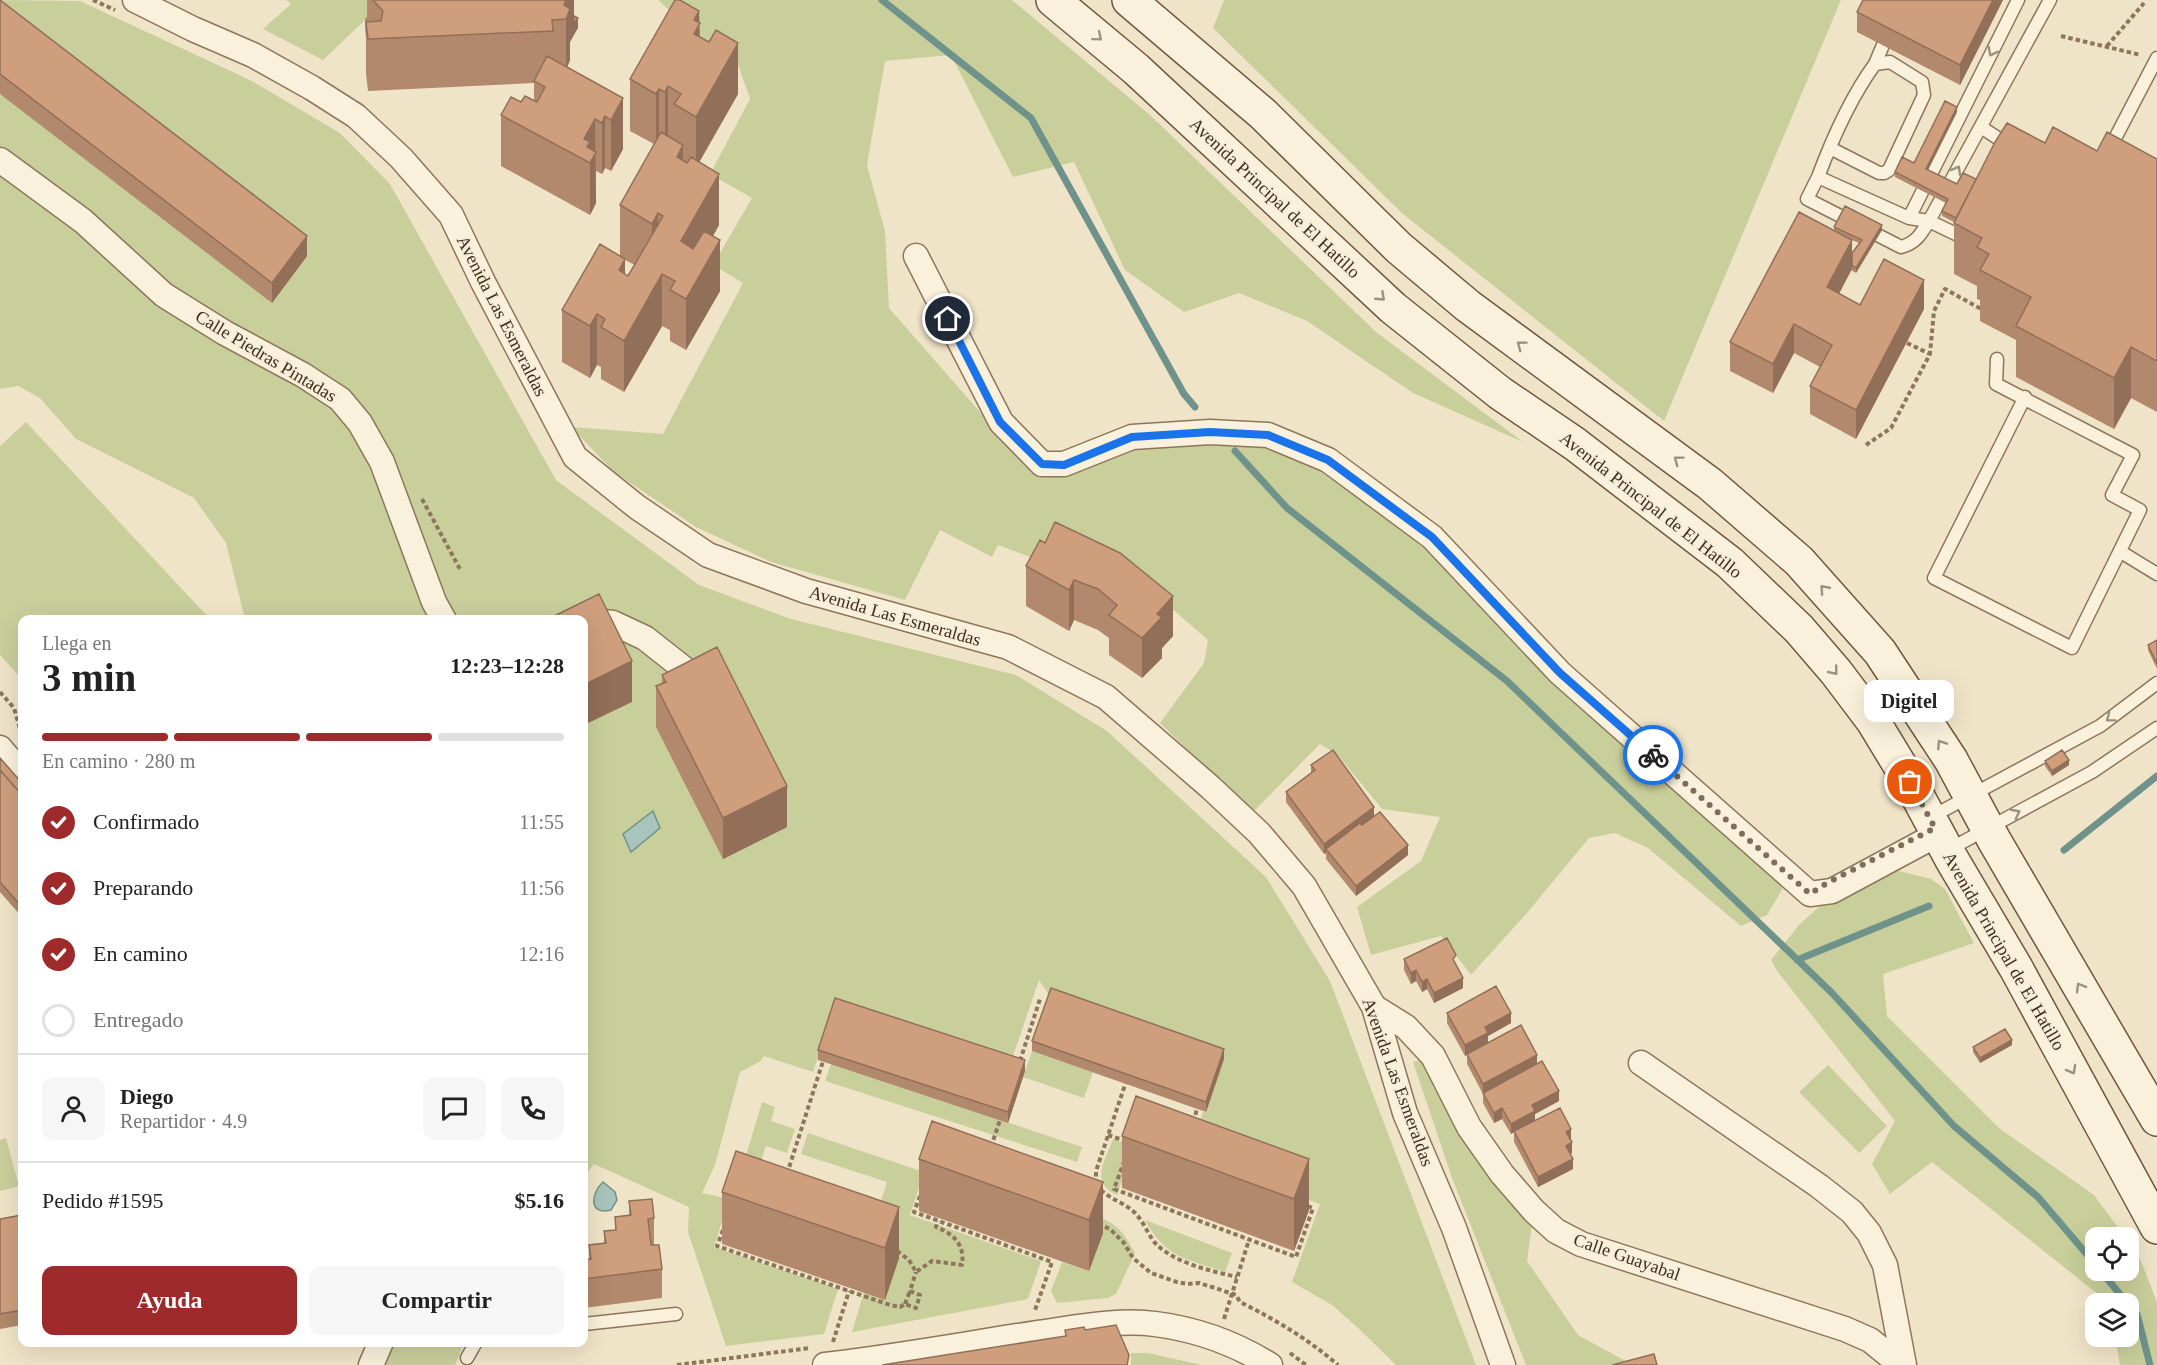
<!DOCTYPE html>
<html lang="es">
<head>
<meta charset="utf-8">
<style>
  :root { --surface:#fff; --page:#f6f6f6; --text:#222; --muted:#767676; --line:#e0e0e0; --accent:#9e2a2b }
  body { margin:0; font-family:"Times New Roman",serif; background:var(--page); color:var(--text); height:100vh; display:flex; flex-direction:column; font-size:22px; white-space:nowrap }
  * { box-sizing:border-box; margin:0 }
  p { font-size:20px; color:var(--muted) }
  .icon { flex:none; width:33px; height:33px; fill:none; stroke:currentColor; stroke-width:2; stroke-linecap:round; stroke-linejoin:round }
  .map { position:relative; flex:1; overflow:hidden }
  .drawer { position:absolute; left:18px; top:615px; width:570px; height:732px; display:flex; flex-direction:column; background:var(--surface); border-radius:12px; box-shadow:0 6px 24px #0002 }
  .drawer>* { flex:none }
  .tools { position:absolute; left:2085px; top:1227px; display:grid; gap:12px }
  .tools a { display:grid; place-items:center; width:54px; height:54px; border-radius:12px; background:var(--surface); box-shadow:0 6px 24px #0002; font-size:30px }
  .pin { position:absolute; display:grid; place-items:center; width:51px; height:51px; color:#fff; margin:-26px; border:3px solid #fff; border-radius:50%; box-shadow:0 2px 6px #0007 }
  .courier { position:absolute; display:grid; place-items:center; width:60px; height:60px; margin:-30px; border:4px solid #1a73e8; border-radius:50%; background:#fff; color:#222; box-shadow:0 2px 8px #0007 }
  .bubble { position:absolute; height:42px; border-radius:12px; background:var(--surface); box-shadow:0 6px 24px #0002; font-size:20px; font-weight:600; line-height:42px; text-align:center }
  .headline em { font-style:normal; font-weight:600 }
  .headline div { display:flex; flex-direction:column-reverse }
  .headline { display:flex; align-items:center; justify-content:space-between; height:102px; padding:0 24px }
  h1 { font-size:39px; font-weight:600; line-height:45px }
  .bar { display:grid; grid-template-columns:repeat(4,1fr); gap:9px 6px; align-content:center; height:72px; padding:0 24px }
  .bar i { height:8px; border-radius:4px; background:var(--line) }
  .bar .active { background:var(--accent) }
  .bar p { grid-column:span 4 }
  .line { display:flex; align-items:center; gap:15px; padding:0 24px; border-top:2px solid var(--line) }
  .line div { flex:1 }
  .round { display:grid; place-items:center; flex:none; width:63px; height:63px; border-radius:12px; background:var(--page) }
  ol { padding:0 24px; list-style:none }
  li { display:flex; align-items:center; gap:18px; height:66px }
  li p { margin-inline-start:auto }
  li .icon { padding:6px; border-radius:50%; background:var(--accent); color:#fff; stroke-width:4 }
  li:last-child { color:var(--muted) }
  li i { width:33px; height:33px; border:3px solid var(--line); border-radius:50% }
  .button { display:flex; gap:12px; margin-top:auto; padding:12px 24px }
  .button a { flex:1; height:69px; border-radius:12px; background:var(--accent); color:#fff; font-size:24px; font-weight:600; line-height:69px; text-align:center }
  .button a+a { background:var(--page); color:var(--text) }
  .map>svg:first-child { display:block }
</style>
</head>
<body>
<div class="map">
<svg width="2157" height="1365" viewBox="0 0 2157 1365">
  <rect width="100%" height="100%" fill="#f0e4c8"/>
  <path fill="#c9cf9b" d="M0,0L80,1L250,80L340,133L390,184L556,480L699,585L791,619L1016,675L1107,731L1266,877L1330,981L1476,1365H1396L1358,1328L1332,1305L1292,1282L1320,1204L1270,1186L1190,1149L1203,1112H1206L1224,1059L1051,998L1039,980L1010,1065L835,1008L813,1072L764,1056L761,1061L740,1072L715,1165L702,1193L729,1199L714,1247L838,1289L824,1334L726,1346L688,1232L689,1207L594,1164L584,1177V620L245,619L226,543L194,498L76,439L40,398L18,386L0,389Z
    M286,0H383V3L323,60L263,29L291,4Z
    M658,0H1012L1151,116L1376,332L1523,442L1413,393L1307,321L1239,293L1184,312L1125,270L1074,162L1013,177L951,55L885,61L867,165L885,231L889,308L994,428L1037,474L1067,476L1134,447L1213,442L1270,446L1332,471L1417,536L1700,811L1783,888L1767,915L1741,926L1648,848L1615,833L1589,838L1527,913L1471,975L1441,936L1371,955L1357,907L1421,861L1440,817L1382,809L1337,754L1320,744L1252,813L1160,723L1204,663L1208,640L1129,571L1044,562L998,545L992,557L940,530L905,600L771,562L696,527L614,472L571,427L663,434L743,283L713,265L752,198L710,174L750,99L735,56L700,39Z
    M1224,0H1841L1664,421L1403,214L1213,28Z
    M26,422L210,619L22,620V679L0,655V446Z
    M1895,870L1931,879L1945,889L1974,943L1883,974L1887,1016L1999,1128L2094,1195L2125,1237L2096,1238V1270H2128L2129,1243L2141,1261L2157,1302V1365H2120L2115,1337L2128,1336V1304L2109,1303L1932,1162L1890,1194L1872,1164L1895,1121L1777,971L1771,960L1799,925L1830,897Z
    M1032,1051L1093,1072L1084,1098L1023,1077Z
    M1433,1056L1534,1211L1527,1261L1578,1335L1633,1365H1526L1452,1178L1413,1062Z
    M831,1064L1082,1147L1077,1162L825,1081Z
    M1828,1065L1887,1126L1859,1153L1799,1092Z
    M762,1102L775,1107L771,1121L795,1129L787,1153L766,1146L760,1164L745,1159Z
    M808,1133L924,1172L910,1215L1041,1261L1028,1299L852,1332L864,1292L885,1299L871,1232L887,1182L801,1154Z
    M6,1138L19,1186L0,1191V1140Z
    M1113,1139L1134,1147L1117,1195C1089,1183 1105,1161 1113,1139Z
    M1086,1213C1114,1221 1121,1227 1135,1253L1116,1294L1108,1298L1057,1303L1051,1291L1062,1262L1089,1271Z
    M1145,1220L1232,1253L1225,1272C1187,1259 1165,1258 1145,1220Z
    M395,1343H464L455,1365H383Z
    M1131,1353H1148L1202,1365H1131Z"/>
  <path fill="#a9c4bc" stroke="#6f938a" stroke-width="1.5" d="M653,811L660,828L631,852L623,834Z
    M603,1182L615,1192L617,1200L611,1210C588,1216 591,1193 603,1182Z"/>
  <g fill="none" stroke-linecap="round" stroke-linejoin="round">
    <path stroke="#6f938a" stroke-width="7" d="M882,0L1031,118L1184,394L1195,407
      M1235,451L1287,508L1507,681L1832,993L1954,1126L2038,1197L2096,1265
      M2064,850L2157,776
      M1797,960L1929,906
      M2100,1270L2128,1304
      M2128,1304L2137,1314L2150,1365"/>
    <g stroke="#8d765c" stroke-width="15">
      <path id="service" d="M1875,64L1883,45
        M1981,127L2005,143L2003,147
        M2113,149L2110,148L2157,58
        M1818,177C1833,137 1850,98 1875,64L1890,62L1922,82L1924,95L1889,170L1884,173H1879L1830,148
        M1909,218L2018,0
        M1963,224L1958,235L1929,221L1909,218L1818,177L1807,199L1901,247C1916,243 1921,234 1929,221L2050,0
        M1997,359L1996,384L2133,455L2112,495L2140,510L2072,648L1934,578L2025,397
        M2121,552L2157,574
        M1931,817L2100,726L2157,683
        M1948,850L2092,772L2157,728
        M584,1324L676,1314
        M467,1358L476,1342"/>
    </g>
    <g stroke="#8d765c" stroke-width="27">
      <path id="minor" d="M135,0L193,29L253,55L312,88L356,116L401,158L451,215L483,282L575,457L637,507L708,555L806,591L1008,647L1106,697L1210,787L1259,833L1304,886L1374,1007L1405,1113L1454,1228L1503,1365
        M0,160L83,221L164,295L225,333L303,375L340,399L360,423L382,462L434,602L444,620
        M916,256L1001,422L1042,464H1064L1132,437L1210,432L1268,435L1328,460L1432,537L1560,673L1810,894L1832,891L1938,834
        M584,620L613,623L645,638L692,675
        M0,748L22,774
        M1374,1007L1406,1027L1433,1056L1469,1127L1502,1174L1534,1211L1556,1231L1581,1244L1845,1329L1870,1340L1901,1365
        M1641,1063L1819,1186L1852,1212L1869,1233L1885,1265L1904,1365
        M371,1365L381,1342
        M825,1365C896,1357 966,1344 1037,1333C1073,1328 1119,1319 1155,1324C1195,1329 1236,1344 1270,1365"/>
    </g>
    <g stroke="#6f573f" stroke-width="36">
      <path id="secondary" d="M1053,0L1136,69L1393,308L1500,393L1575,444L1730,563L1799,629L1836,672L1873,721L1910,782L1951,858L2016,968L2157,1227
        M1129,0L1263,114L1399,248L1468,306L1710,484L1799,561L1880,652L1951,760L1994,840L2157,1119"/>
    </g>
    <path stroke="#8d765c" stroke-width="4" stroke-dasharray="4.5 3" stroke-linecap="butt" d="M93,0L115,10
      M2061,36L2141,55
      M2107,46L2144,3
      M1907,343L1930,354
      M1866,445L1891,428L1930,354L1934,311L1945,289L1983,310
      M422,499L461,571
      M0,692L14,708L22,736
      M1020,1061L1040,999
      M1193,1122L1198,1106
      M1108,1135L1125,1141
      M1131,1143L1313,1208L1296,1257L1114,1189Z
      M991,1147L1001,1117
      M787,1174L824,1058
      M1096,1184V1171L1127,1079
      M1101,1190C1110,1199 1125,1203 1135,1213C1144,1222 1148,1235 1156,1244C1175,1263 1211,1271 1237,1277
      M920,1196L914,1212L1052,1262L1035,1310
      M1098,1224L1110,1229L1124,1243L1133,1258L1151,1273L1177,1282L1188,1284L1199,1283L1215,1288L1236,1295L1240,1302C1276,1320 1308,1339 1338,1365
      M723,1230L717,1246L890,1305L900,1307L905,1304L916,1308L920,1295L910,1291L916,1272
      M897,1251L909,1260L916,1272L932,1261L962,1265C965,1245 954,1234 936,1227L938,1221
      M905,1304L910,1291
      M1224,1319L1249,1240
      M833,1342L849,1291
      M1290,1353L1306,1365
      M677,1365L810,1348"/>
    <use href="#service" stroke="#faf1dc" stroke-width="12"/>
    <use href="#minor" stroke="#faf1dc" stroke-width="24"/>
    <use href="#secondary" stroke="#faf1dc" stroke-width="33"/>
  </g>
  <path fill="#b2896c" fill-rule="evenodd" d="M0,0L307,256L272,303L0,94Z
    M367,0H574V16L578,28L570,42V60L567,67L623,98V149L611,171L605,168L602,174L596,171V203L590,215L501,166V115L521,102L534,100V83L368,91L366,74V38L365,29V19L367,17Z
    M2003,0L1960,85L1857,32V12Z
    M699,11L700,37L738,94L699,162L719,225L713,236L720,291L686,350L670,341V330L662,326L624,392L601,379V367L597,365L590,378L562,362V310L620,256V205L654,144L630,131V79ZM625,260L635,265L628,276L625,274Z
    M1957,112L1928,170L1957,184L1976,179L2045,143L2157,159V412L2131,398L2114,429L2016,377V340L1980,321V300L1977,299V286L1954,274V222L1942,216V211L1946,203L1895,177V172L1914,163Z
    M1834,227L1882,230L1856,273L1851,270L1839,294L1860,305L1924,309L1856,439L1810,414V386L1820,367L1794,353L1773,393L1730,371V342L1834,231ZM1852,240L1859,243L1852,253Z
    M1040,540L1173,636L1162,648V658L1142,678L1109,655V638L1098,630L1074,620L1069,631L1026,606V566Z
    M2157,640V669L2148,650V645Z
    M662,675L787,827L723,859L656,727V686L662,683Z
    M0,758L22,783V917L0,892Z
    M2045,761L2069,765L2052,776L2045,766Z
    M1311,765L1374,816L1408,855L1356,896L1326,859V853L1324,854L1286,802V792L1311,773Z
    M1404,959L1456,965L1463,988L1434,1003L1427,989L1422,992L1416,981L1411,984L1404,970Z
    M1447,1013L1511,1023L1488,1036V1043L1537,1064L1559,1101L1535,1114V1121L1571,1139V1140L1572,1153L1570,1154L1573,1169L1538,1187L1514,1142V1132L1511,1134L1502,1119L1494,1123L1483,1103V1094L1467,1064V1055L1465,1056L1447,1023Z
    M1032,1041L1224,1059L1206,1112L1032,1051Z
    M2012,1045L1980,1063L1973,1052V1047Z
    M818,1050L1025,1071L1008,1123L818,1060Z
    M1122,1136L1309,1159V1210L1294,1251L1122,1188Z
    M919,1159L1103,1182V1233L1089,1271L919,1211Z
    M722,1192L899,1207V1258L885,1300L722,1244Z
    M629,1201L654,1218V1245L662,1269V1298L584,1308V1260H589V1245L604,1243V1231L615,1230V1217L629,1215Z
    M22,1215V1325L0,1329V1219Z"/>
  <path fill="#916f58" d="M566,0H574V34L570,42V60L566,70V19L564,5Z
    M1993,0H2003L1960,85V65Z
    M699,11L700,75L694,85V20Z
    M578,18V28L574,34V24Z
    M738,43V94L696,168V117Z
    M668,86V138L665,144V92Z
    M659,89V140L656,145V94Z
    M623,98V149L611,171V120Z
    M1957,107V112L1926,174V169Z
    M605,116V168L602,174V123Z
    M595,119L596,203L590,215V163L584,139Z
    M683,145V196L677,157Z
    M719,174V225L681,293V241Z
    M658,213V264L652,275V224Z
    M1882,225V230L1856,273V268Z
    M307,236V256L272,303V283Z
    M720,240V291L686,350V299Z
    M1852,240V269L1827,316V287Z
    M625,259V310L619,270Z
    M662,274V326L624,392V341Z
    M1924,280V309L1856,439V410Z
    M597,314V365L590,378V326Z
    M1794,324V353L1773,393V364Z
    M2131,347V398L2114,429V378Z
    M1074,580V620L1069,631V590Z
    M1173,596V636L1162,648V658L1142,678V638L1157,614Z
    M632,661V702L584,725V685Z
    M2069,760V765L2052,776V771Z
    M787,786V827L723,859V818Z
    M1374,807V818L1326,849V853L1324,854V844Z
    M1408,845V855L1356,896V886Z
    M1416,970V981L1411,984V973Z
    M1463,978V988L1434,1003V993Z
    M1427,979V989L1422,992V982Z
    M1511,1013V1023L1488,1036V1043L1465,1056V1045L1485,1027Z
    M2012,1040V1045L1980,1063V1058Z
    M1224,1049V1059L1206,1112V1102Z
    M1537,1055V1065L1483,1094V1084Z
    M1025,1060V1071L1008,1123V1112Z
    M1559,1091V1101L1535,1114V1121L1511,1134V1124L1532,1105Z
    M1502,1108V1119L1494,1123V1113Z
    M1571,1129V1139L1566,1142V1132Z
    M1572,1142V1153L1566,1156V1146Z
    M1309,1159V1210L1294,1251V1199Z
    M1573,1159V1169L1538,1187V1177Z
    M1103,1182V1233L1089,1271V1220Z
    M899,1207V1258L885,1300V1248Z"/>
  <path fill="#cf9f7d" stroke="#916f58" stroke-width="1.5" d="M0,0L307,236L272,283L0,74Z
    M373,0H566L564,5L570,9L566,19L552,20L553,31L368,39L366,22L381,21L383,11Z
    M675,0H680L699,11L694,20L700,23L694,34L709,42L716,30L738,43L696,117L674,104L681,94L668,86L665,92L659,89L656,94L630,79Z
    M1863,0H1993L1960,65L1857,12Z
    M574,16L578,18L574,24Z
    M547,56L623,98L611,120L605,116L602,123L595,119L584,139L590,142L587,147L596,152L590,163L501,115L511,97L521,102L525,96L537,102L545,87L534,81Z
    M1945,101L1957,107L1926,169L1957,184L1963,173L1976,179L1956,218L1942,211L1948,199L1895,172L1902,157L1914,163Z
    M2007,123L2045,143L2053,127L2097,151L2107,132L2157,159V361L2131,347L2114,378L2016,326L2031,297L1980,270L1989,254L1977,247L1982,238L1954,223L1995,142Z
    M661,132L683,145L677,157L687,163L691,157L719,174L681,241L693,249L704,231L720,240L686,299L670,290L675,281L662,274L624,341L601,327L605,319L597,314L590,326L562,310L600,244L625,259L619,270L628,276L663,216L658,213L652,224L620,205Z
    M1845,206L1882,225L1856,268L1852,265V253L1862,240L1834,227Z
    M1799,212L1852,240L1827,287L1860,305L1884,259L1924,280L1856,410L1810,386L1832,345L1794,324L1773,364L1730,342Z
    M1055,522L1120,553L1173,596L1157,614L1162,617L1142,638L1109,615L1117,605L1098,589L1074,580L1069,590L1026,566L1040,540L1045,543Z
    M599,594L632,661L584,685V620H546Z
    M2157,640V664L2148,645Z
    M717,647L787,786L723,818L656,686L666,682L662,675Z
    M1333,750L1374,807L1324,844L1286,792L1315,770L1311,765Z
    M2062,750L2069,760L2052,771L2045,761Z
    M0,758L22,783V795L0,770Z
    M0,770L22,795V907L0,882Z
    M1380,812L1408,845L1356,886L1326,849L1360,823L1362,825Z
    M1447,938L1456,955L1453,959L1463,978L1434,993L1427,979L1422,982L1416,970L1411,973L1404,959Z
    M1496,986L1511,1013L1485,1027L1488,1033L1465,1045L1447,1013Z
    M1051,988L1224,1049L1206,1102L1032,1041Z
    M835,998L1025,1060L1008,1112L818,1050Z
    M1521,1025L1537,1055L1483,1084L1467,1054Z
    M2005,1029L2012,1040L1980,1058L1973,1047Z
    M1542,1061L1559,1091L1532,1105L1535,1111L1511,1124L1502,1108L1494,1113L1483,1093Z
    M1136,1096L1309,1159L1294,1199L1122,1136Z
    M1560,1108L1571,1129L1566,1132L1572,1142L1566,1146L1573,1159L1538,1177L1514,1131Z
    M932,1121L1103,1182L1089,1220L919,1159Z
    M736,1151L899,1207L885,1248L722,1192Z
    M652,1199L654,1218L648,1219L651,1245H659L662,1269L584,1279V1260L591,1259L589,1245L606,1243L604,1231L616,1230L615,1217L631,1215L629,1201Z
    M22,1215V1310L0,1314V1219Z
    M1116,1325L1129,1355L1127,1365H882L1066,1336L1065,1330L1084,1327L1085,1330Z
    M1654,1354L1657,1365H1612Z"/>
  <defs><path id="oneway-chevron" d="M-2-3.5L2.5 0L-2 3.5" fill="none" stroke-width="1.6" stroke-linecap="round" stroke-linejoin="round" transform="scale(1.5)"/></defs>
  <g stroke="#9c907e">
    <use href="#oneway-chevron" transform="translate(1098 37) rotate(40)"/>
    <use href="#oneway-chevron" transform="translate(1992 52) rotate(117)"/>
    <use href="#oneway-chevron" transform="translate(1957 170) rotate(-61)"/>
    <use href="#oneway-chevron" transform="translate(1381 297) rotate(43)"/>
    <use href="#oneway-chevron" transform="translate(1521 345) rotate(-143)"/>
    <use href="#oneway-chevron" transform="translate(1678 460) rotate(-143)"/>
    <use href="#oneway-chevron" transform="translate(1824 589) rotate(-132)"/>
    <use href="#oneway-chevron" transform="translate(1834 671) rotate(51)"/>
    <use href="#oneway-chevron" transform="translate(2110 718) rotate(143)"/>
    <use href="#oneway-chevron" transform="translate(1941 744) rotate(-123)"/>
    <use href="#oneway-chevron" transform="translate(2016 813) rotate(-28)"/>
    <use href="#oneway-chevron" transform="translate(2080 987) rotate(-120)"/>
    <use href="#oneway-chevron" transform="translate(2072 1070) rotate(61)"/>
  </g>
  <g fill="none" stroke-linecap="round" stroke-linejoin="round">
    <path stroke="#7c6e5b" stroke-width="6" stroke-dasharray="0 10.8" d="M1653,755L1810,894L1827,883L1935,828L1910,782"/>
    <path stroke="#1a73e8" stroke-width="8" d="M948,319L1000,422L1042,464L1064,465L1132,437L1210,432L1268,435L1328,460L1432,537L1560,673L1653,755"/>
  </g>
  <g text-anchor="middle" stroke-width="5" stroke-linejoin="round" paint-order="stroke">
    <g font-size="18" fill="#3d2e20" stroke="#f7eed8">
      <text transform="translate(1275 198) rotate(43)" y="6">Avenida Principal de El Hatillo</text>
      <text transform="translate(502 316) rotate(63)" y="6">Avenida Las Esmeraldas</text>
      <text transform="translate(266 356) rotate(31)" y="6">Calle Piedras Pintadas</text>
      <text transform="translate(1651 505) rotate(38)" y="6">Avenida Principal de El Hatillo</text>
      <text transform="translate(895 616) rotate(16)" y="6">Avenida Las Esmeraldas</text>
      <text transform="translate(2004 951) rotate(60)" y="6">Avenida Principal de El Hatillo</text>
      <text transform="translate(1398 1082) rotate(70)" y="6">Avenida Las Esmeraldas</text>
      <text transform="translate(1627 1257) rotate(19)" y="6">Calle Guayabal</text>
    </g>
  </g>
</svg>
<div class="tools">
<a><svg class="icon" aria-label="locate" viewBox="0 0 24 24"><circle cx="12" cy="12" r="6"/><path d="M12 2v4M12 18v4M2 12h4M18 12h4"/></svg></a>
<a><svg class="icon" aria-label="layers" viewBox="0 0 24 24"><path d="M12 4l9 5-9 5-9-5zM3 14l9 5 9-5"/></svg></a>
</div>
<div class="pin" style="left:1910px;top:782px;background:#ea580c"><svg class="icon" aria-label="bag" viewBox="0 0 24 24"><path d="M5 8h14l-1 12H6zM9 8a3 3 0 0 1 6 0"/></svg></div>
<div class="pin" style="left:948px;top:319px;background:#1f2937"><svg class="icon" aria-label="home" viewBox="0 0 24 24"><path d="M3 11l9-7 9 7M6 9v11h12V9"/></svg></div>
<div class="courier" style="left:1653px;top:755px"><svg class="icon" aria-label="bike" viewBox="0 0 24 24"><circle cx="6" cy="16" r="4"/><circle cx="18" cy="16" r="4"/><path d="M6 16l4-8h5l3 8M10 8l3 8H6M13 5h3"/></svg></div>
<div class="bubble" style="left:1864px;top:680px;width:90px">Digitel</div>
<section class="drawer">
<div class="headline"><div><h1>3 min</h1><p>Llega en</p></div><em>12:23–12:28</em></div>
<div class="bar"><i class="active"></i><i class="active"></i><i class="active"></i><i></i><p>En camino · 280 m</p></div>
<ol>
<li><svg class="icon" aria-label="check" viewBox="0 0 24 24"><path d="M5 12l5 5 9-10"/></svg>Confirmado<p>11:55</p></li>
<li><svg class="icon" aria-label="check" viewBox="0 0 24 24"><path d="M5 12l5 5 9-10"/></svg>Preparando<p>11:56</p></li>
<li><svg class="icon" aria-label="check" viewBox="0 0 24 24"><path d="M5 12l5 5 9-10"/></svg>En camino<p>12:16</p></li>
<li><i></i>Entregado</li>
</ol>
<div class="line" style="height:108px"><a class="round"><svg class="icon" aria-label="person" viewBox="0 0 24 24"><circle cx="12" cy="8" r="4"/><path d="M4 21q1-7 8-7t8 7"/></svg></a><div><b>Diego</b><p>Repartidor · 4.9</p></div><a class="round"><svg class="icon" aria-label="chat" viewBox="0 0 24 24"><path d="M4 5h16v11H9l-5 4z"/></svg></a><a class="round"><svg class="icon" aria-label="phone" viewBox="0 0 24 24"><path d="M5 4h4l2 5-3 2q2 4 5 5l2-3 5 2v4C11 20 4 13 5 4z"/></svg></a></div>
<div class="line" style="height:78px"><div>Pedido #1595</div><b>$5.16</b></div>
<div class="button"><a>Ayuda</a><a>Compartir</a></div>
</section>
</div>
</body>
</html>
